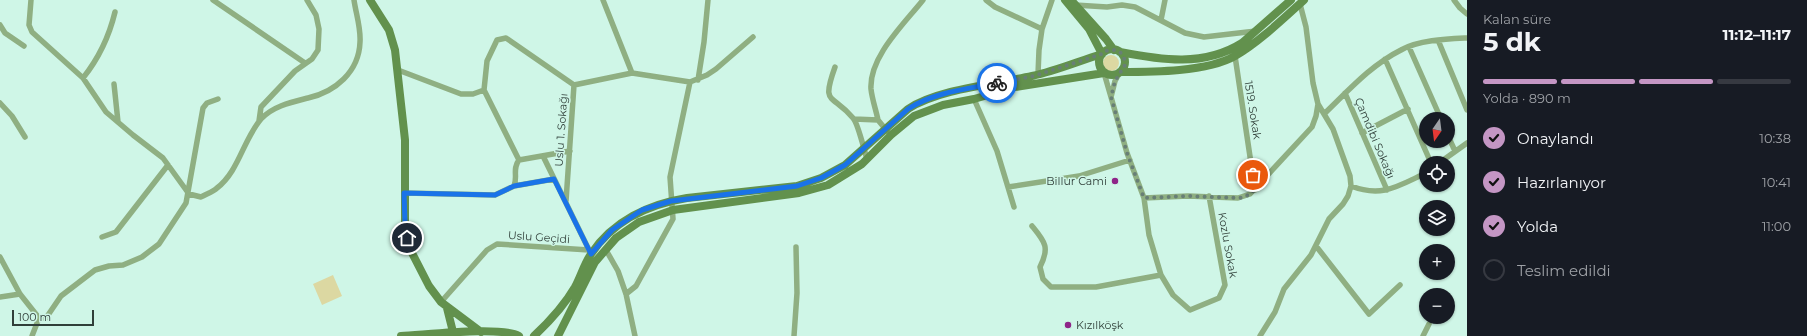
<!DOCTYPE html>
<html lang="tr">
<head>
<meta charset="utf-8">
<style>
  :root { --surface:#171b24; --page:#242831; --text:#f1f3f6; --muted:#9ea1a6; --line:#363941; --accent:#c496c4 }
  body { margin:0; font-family:Montserrat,sans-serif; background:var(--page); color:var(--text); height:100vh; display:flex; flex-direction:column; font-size:15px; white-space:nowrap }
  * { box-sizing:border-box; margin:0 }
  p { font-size:13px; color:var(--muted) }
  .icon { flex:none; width:22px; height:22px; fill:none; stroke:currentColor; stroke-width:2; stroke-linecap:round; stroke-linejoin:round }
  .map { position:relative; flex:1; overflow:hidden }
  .details { display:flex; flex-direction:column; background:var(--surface); width:340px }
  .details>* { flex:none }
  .needle { width:26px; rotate:194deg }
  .buttons { position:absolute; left:1419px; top:112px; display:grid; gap:8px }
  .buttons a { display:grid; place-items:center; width:36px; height:36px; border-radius:50%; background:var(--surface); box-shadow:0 1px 3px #0004; font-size:20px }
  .scale { position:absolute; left:12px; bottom:10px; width:82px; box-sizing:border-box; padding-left:4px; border:2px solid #303f39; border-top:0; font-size:11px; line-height:14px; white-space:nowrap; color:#303f39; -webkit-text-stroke:3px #cff6e7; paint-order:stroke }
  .pin { position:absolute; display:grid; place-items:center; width:34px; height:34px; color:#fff; margin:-17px; border:2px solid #fff; border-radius:50%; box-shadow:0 1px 4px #0007 }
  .courier { position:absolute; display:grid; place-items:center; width:40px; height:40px; margin:-20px; border:3px solid #1a73e8; border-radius:50%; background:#fff; color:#222; box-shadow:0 1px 5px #0007 }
  .headline em { font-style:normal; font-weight:700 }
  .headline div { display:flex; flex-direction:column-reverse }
  .headline { display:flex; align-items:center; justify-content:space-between; height:68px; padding:0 16px }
  h1 { font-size:26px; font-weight:700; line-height:30px }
  .bar { display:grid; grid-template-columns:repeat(4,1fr); gap:6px 4px; align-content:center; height:48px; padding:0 16px }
  .bar i { height:5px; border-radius:3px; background:var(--line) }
  .bar .current { background:var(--accent) }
  .bar p { grid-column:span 4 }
  ol { padding:0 16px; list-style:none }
  li { display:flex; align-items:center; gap:12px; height:44px }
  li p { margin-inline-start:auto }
  li .icon { padding:4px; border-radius:50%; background:var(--accent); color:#111; stroke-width:4 }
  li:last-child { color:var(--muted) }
  li i { width:22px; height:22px; border:2px solid var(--line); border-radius:50% }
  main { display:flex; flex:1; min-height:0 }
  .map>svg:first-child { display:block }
</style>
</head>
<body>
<main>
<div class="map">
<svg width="1467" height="336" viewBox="0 0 1467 336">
  <rect width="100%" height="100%" fill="#cff6e7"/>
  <path fill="#dcd8a2" d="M1103 63a8 8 0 1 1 16 0a8 8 0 1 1-16 0Z
    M333,275L342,296L322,305L313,284Z"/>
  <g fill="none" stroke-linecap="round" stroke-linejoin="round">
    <path stroke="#8faf82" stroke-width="5.5" d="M31,0L29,25L32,32L83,78L106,112L133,135L163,158L189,194L201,197C206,194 213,192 217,188C239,171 243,140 261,119C273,106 292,102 308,98C335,92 359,72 360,42C361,28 356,14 354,0
      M213,0L305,63
      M603,0L632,73
      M986,0L995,7L1042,29
      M1454,0L1460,8L1467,14
      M1075,5L1107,7L1122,5L1135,7L1185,33L1204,37L1256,31
      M1161,20L1165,0
      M0,25L5,33L24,46
      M1438,40L1467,110
      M1409,47L1441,119
      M1235,56L1255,190
      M1385,59L1431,163
      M835,67C821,106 832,93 853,118C858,123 864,150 867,159
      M398,70L461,94H473L484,90
      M1104,73L1111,97L1115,81L1120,72
      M1038,74L1039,50L1042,29L1052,0
      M83,78C99,58 109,37 115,12
      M698,80L704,42L708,0
      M114,84L118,122
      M574,85L632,73L690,82L707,75L716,69L753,37
      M1345,93L1387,190
      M1111,97L1127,153L1144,198L1149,235L1161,275L1173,295L1190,310L1219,298L1225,285L1209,196
      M974,99L997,151L1014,207
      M0,103L12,116L25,137
      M1324,114C1348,91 1371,65 1401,50C1419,40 1447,39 1467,38
      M854,119L878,120L887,131
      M878,120C876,110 872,99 871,89C869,57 904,24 923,0
      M259,121L261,107L295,71L312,59L318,50L319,29L316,15L307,0
      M1362,133L1408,109
      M1448,136L1455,151
      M570,151L519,160L484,90L487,61L497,40L506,38L574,85
      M543,156L590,252
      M1439,163L1467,143
      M514,186L554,179
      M1351,186C1382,198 1398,186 1426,173
      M1008,187L1079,176L1130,160
      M405,193L495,195L514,186C518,177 512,169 519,160
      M1144,198L1188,196L1238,198L1250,194L1312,127L1316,116L1318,104
      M566,201L574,85
      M1032,226C1045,242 1050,247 1040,267L1043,279L1051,287H1096L1161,275
      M102,237L116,232L168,165
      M1316,246L1369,314L1400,285
      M606,250L618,271L626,294L635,336
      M0,257L20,294L39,318
      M626,294L636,286L673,219L670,177L690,82
      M0,297L20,294
      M441,302L487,250L497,244L589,250
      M32,336L39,318H46L61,296L95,270L109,266L123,265L142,257L159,244L186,203L203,108L207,103L218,99
      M794,336L797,293L796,247
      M1260,336L1275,312L1284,289L1311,255L1329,219L1343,204L1348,196L1351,186L1350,176L1333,129L1318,104L1313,83L1306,27L1300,4
      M1423,336L1429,324"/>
    <path stroke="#62914d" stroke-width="8" d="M370,0L389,30L395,50L405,140V222L412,253L429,286L441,302L481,332
      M1071,0L1106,39L1114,50
      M1099 62a13 13 0 1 1 26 0a13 13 0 1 1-26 0Z
      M1120,52C1161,60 1204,67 1242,43L1291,0
      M1120,72C1153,72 1207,72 1235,56C1258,43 1284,18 1304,0
      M447,308L454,336
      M401,336C425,335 501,326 519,336
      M534,336C550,321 564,306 575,287C581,276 584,264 591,254C613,221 649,204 687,198L797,186L821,178L845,165L908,109C938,89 996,84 1032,76C1056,71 1079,61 1102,54L1089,29L1065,0
      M558,336L595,262L616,238L639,222L673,210L799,193L828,185L862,164L891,135L914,116L943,105L974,99L1015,87L1104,73"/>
  </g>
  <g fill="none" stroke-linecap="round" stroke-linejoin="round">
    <path stroke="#687f76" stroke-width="4" stroke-dasharray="0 7.2" d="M997,83L1034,76L1102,54L1105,51L1114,50L1120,52L1124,57L1125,65L1115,81L1111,97L1127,153L1144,198L1188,196L1238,198L1245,197L1255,190L1253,175"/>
    <path stroke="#1a73e8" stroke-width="5" d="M407,238L405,222L404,193L495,195L514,186L554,179L591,254L612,230L642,210L671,201L797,186L821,178L845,165L908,109C934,92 968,89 997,83"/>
  </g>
  <g fill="#8e2488" stroke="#cff6e7" stroke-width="1.5">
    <circle cx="1115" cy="181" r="4"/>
    <circle cx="1068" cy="325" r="4"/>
  </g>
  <g text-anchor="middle" stroke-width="3" stroke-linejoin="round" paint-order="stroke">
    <g font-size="11" fill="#303f39" stroke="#cff6e7">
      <text transform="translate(1253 110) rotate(81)" y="4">1519. Sokak</text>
      <text transform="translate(561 130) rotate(-86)" y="4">Uslu 1. Sokağı</text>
      <text transform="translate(1375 138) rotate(67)" y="4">Çamdibi Sokağı</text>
      <text transform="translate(539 237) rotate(4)" y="4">Uslu Geçidi</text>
      <text transform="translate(1228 245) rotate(80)" y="4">Kozlu Sokak</text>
    </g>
    <g font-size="11" fill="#303f39" stroke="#cff6e7" text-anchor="end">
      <text x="1107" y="185">Billur Cami</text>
      <text x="1076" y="329" text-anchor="start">Kızılköşk</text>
    </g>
  </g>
</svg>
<div class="buttons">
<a><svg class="needle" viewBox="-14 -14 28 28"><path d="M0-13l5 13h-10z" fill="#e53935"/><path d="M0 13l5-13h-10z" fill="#9ea1a6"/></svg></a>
<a><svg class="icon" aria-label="locate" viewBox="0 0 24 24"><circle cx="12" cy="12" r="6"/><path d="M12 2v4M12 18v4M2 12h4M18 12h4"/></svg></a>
<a><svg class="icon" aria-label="layers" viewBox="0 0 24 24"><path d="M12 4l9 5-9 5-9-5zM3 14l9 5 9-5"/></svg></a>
<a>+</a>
<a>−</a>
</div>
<div class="scale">100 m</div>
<div class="pin" style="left:1253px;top:175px;background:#ea580c"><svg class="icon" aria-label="bag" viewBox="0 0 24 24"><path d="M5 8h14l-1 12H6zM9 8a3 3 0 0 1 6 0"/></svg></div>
<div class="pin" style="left:407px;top:238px;background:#1f2937"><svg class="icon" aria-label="home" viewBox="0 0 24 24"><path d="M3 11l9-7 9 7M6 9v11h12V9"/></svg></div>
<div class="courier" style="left:997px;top:83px"><svg class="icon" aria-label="bike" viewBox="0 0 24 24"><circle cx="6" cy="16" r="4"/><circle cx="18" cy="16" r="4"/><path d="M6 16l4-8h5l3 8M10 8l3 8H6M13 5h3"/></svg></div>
</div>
<section class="details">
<div class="headline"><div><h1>5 dk</h1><p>Kalan süre</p></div><em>11:12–11:17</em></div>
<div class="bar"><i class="current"></i><i class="current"></i><i class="current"></i><i></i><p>Yolda · 890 m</p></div>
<ol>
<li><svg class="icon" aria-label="check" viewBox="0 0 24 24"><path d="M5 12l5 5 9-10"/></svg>Onaylandı<p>10:38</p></li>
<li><svg class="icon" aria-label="check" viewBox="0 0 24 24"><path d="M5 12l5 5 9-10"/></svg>Hazırlanıyor<p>10:41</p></li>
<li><svg class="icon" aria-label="check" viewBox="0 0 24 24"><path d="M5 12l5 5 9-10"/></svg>Yolda<p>11:00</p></li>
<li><i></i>Teslim edildi</li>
</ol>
</section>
</main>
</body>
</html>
